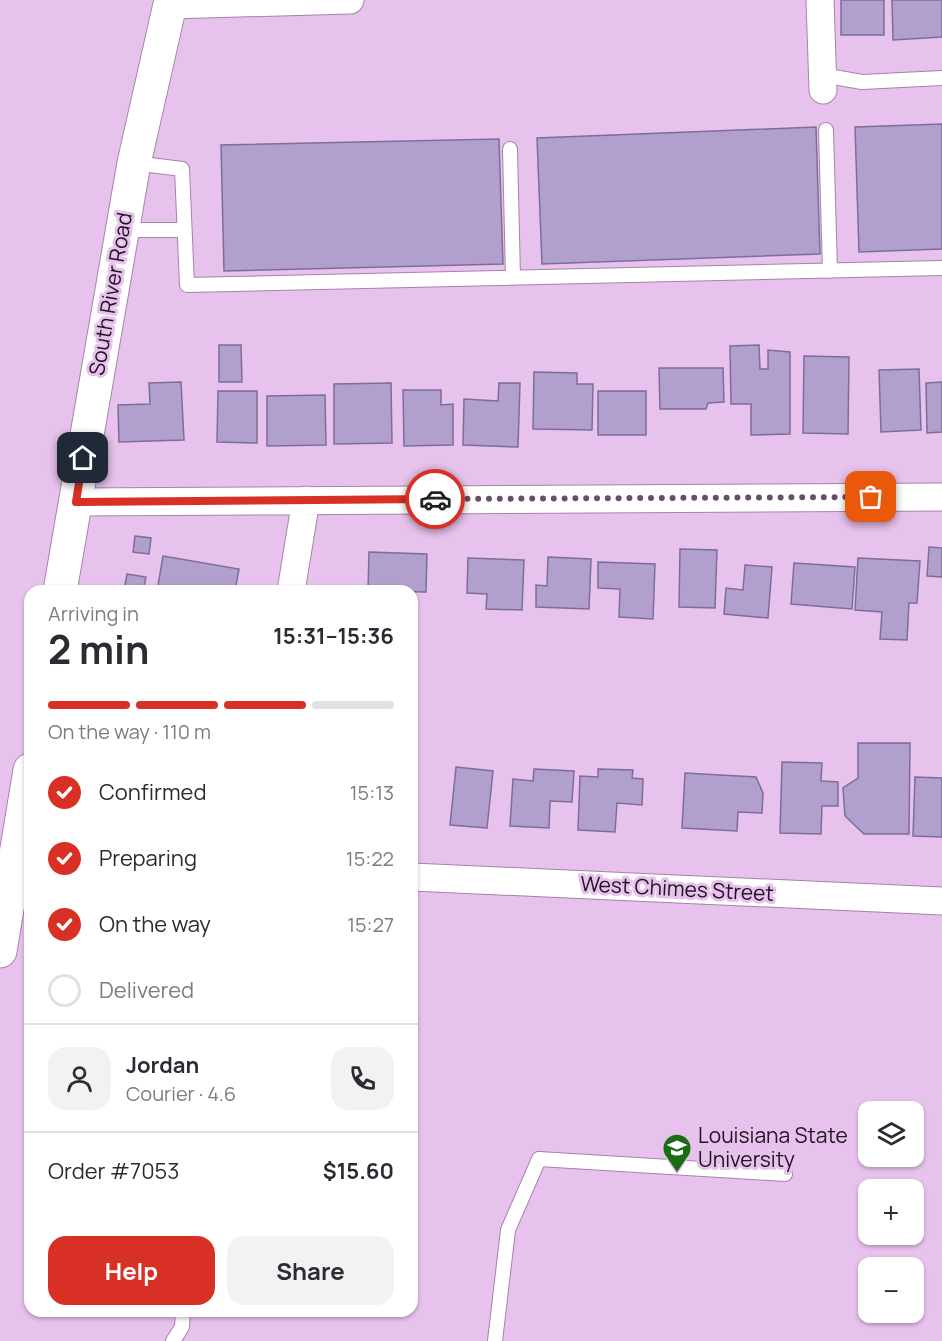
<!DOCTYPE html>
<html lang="en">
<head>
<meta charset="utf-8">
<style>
  :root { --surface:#fff; --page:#f2f2f3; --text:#2b2b33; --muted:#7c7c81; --line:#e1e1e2; --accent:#d93025 }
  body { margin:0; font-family:Manrope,sans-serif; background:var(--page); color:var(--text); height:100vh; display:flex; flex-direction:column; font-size:22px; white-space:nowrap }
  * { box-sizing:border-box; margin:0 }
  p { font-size:20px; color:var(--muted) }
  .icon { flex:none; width:33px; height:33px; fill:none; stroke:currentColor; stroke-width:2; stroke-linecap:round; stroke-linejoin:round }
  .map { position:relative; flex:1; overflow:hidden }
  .side { position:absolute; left:24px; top:585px; width:394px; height:732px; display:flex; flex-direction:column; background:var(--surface); border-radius:18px; box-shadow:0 2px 4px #0004 }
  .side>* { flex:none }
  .buttons { position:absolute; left:858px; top:1101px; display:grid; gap:12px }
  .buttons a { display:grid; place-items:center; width:66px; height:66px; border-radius:12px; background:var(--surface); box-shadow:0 2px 4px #0004; font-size:30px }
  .pin { position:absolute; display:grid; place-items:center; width:51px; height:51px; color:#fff; margin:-26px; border-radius:12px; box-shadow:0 3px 9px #0006 }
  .courier { position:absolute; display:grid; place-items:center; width:60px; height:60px; margin:-30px; border:4px solid #d93025; border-radius:50%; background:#fff; color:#222; box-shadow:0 2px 8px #0007 }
  .overview em { font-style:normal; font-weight:700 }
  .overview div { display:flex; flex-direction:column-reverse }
  .overview { display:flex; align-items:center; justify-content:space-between; height:102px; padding:0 24px }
  h1 { font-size:39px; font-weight:700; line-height:45px }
  .bar { display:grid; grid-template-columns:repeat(4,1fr); gap:9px 6px; align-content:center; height:72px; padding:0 24px }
  .bar i { height:8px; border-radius:4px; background:var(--line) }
  .bar .active { background:var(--accent) }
  .bar p { grid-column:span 4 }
  .line { display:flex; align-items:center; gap:15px; padding:0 24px; border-top:2px solid var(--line) }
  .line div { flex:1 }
  .round { display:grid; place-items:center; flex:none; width:63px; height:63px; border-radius:18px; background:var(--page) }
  ol { padding:0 24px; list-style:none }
  li { display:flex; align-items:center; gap:18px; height:66px }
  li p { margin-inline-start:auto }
  li .icon { padding:6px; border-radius:50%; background:var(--accent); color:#fff; stroke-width:4 }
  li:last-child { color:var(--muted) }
  li i { width:33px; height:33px; border:3px solid var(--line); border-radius:50% }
  .action { display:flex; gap:12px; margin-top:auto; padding:12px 24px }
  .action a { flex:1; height:69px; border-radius:18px; background:var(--accent); color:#fff; font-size:24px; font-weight:700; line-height:69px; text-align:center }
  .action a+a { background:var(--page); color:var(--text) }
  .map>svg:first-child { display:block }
</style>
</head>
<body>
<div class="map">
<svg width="942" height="1341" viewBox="0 0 942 1341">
  <rect width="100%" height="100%" fill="#e7c2ec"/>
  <path fill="#b19fce" stroke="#7e6d99" stroke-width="1.5" d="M841,0H884V35H841Z
    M892,0H942V37L893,40Z
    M942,124V249L859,252L855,127Z
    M816,127L820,254L542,264L537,138Z
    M499,139L503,264L224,271L221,145Z
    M219,345H241L242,382H219Z
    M759,345L760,369H768V350L790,352V434L751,435V404H731L730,346Z
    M804,356L849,357L848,434L803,433Z
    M659,368H723L724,402L708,403L706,409H660Z
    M919,369L921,430L881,432L879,370Z
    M534,372L577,373V384H593L592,430L533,429Z
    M181,382L184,440L119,442L118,405L150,404L149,383Z
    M942,382V432L927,433L926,383Z
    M391,383L392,443L334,444V384Z
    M499,383H520L518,447L463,445L464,399L498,401Z
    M403,390H441V405L453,404V445L404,446Z
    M218,391H257V443L217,442Z
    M598,391H646V435H598Z
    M325,395L326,445L267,446V396Z
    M135,536L151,538L149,554L133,552Z
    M929,547L942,548V577L927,576Z
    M680,549L717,550L715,608L679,607Z
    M369,552L427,554L426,592L368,591Z
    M163,556L239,569L235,591H157Z
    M548,557L591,559L589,609L536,607V585L547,586Z
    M468,558L524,560L522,610L486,609L487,594L467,593Z
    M858,558L920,561L917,603H909L907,640L880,639L882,612L855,610Z
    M598,562L655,564L653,619L619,617L620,589L598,588Z
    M794,563L855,567L852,609L791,604Z
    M745,565L772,567L768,618L724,614L726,588L743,590Z
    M127,574L146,577L143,591L124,590Z
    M858,743H910L909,834H864L845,816L843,788L858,778Z
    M782,762L822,763L821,781L838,782V806H822L821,834L780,833Z
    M456,767L493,771L487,828L450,825Z
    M534,769L574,771L572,802L550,801L549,828L510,826L513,779L533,781Z
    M598,769L633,770L632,778L643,779L642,805L617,803L615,832L578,830L580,776L598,777Z
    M685,773L756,777L763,793L762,813L738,812L737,831L682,828Z
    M915,777L942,778V837L913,836Z"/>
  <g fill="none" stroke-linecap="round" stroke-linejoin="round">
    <g stroke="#a683ab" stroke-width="16">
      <path id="service" d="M822,75L862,82L942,78
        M826,130L830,271
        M510,149L513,278
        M134,163L182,169L187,285L942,268
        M123,230H184
        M173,1341L182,1327L183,1311
        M495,1341L508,1230L539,1159L785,1174"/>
    </g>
    <g stroke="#a683ab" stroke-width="29">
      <path id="minor" d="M820,0L823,90
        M170,5L350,0
        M76,502L942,497
        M291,591L306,500
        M412,877L942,901"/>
    </g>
    <g stroke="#a683ab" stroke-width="35">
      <path id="secondary" d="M60,591L134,163L171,0
        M0,951L30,770"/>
    </g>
    <use href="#service" stroke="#fff" stroke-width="14"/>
    <use href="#minor" stroke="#fff" stroke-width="27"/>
    <use href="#secondary" stroke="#fff" stroke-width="33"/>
  </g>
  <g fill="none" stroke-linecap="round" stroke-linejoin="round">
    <path stroke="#665069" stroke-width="6" stroke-dasharray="0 10.8" d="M435,499L871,497"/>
    <path stroke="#d93025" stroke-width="8" d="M83,458L76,502L435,499"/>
  </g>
  <defs>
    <g id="university-pin" transform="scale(1.5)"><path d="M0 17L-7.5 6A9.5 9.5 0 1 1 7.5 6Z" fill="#1b6d14" stroke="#e7c2ec"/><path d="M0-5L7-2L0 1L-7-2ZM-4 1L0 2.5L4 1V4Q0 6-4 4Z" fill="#fff"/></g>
  </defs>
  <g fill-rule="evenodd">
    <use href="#university-pin" x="677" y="1148"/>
  </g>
  <g text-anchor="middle" stroke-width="6" stroke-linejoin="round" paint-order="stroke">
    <g font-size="21" fill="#201322" stroke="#e7c2ec">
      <text transform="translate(111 294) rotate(-80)" y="7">South River Road</text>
      <text transform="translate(677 889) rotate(3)" y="7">West Chimes Street</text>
    </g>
    <g font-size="21" fill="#201322" stroke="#e7c2ec" text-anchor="start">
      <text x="698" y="1143">Louisiana State<tspan x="698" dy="24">University</tspan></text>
    </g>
  </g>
</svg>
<div class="buttons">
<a><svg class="icon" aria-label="layers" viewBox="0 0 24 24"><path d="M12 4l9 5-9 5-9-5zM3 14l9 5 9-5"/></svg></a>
<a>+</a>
<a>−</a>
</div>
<div class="pin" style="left:871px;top:497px;background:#ea580c"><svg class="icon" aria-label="bag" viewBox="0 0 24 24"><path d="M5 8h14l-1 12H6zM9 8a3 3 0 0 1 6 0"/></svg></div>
<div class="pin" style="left:83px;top:458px;background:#1f2937"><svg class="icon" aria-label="home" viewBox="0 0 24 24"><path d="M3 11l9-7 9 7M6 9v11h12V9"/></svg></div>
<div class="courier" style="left:435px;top:499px"><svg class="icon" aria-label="car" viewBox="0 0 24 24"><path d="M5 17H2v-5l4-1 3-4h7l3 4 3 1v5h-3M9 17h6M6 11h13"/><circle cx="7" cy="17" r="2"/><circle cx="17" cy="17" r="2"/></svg></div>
<section class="side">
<div class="overview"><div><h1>2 min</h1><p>Arriving in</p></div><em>15:31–15:36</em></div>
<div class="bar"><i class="active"></i><i class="active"></i><i class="active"></i><i></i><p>On the way · 110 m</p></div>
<ol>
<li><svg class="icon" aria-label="check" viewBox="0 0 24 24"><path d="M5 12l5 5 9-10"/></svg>Confirmed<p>15:13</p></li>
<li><svg class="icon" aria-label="check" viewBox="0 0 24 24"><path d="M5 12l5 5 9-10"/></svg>Preparing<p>15:22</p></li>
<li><svg class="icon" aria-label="check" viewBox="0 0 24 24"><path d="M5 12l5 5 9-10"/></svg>On the way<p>15:27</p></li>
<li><i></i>Delivered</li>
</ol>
<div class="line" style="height:108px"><a class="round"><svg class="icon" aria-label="person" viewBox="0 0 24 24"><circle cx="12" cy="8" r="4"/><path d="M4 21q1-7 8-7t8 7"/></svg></a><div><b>Jordan</b><p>Courier · 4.6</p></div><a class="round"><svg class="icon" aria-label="phone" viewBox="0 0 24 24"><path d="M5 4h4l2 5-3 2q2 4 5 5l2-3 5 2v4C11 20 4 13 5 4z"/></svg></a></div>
<div class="line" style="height:78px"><div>Order #7053</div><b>$15.60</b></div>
<div class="action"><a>Help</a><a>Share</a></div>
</section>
</div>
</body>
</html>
